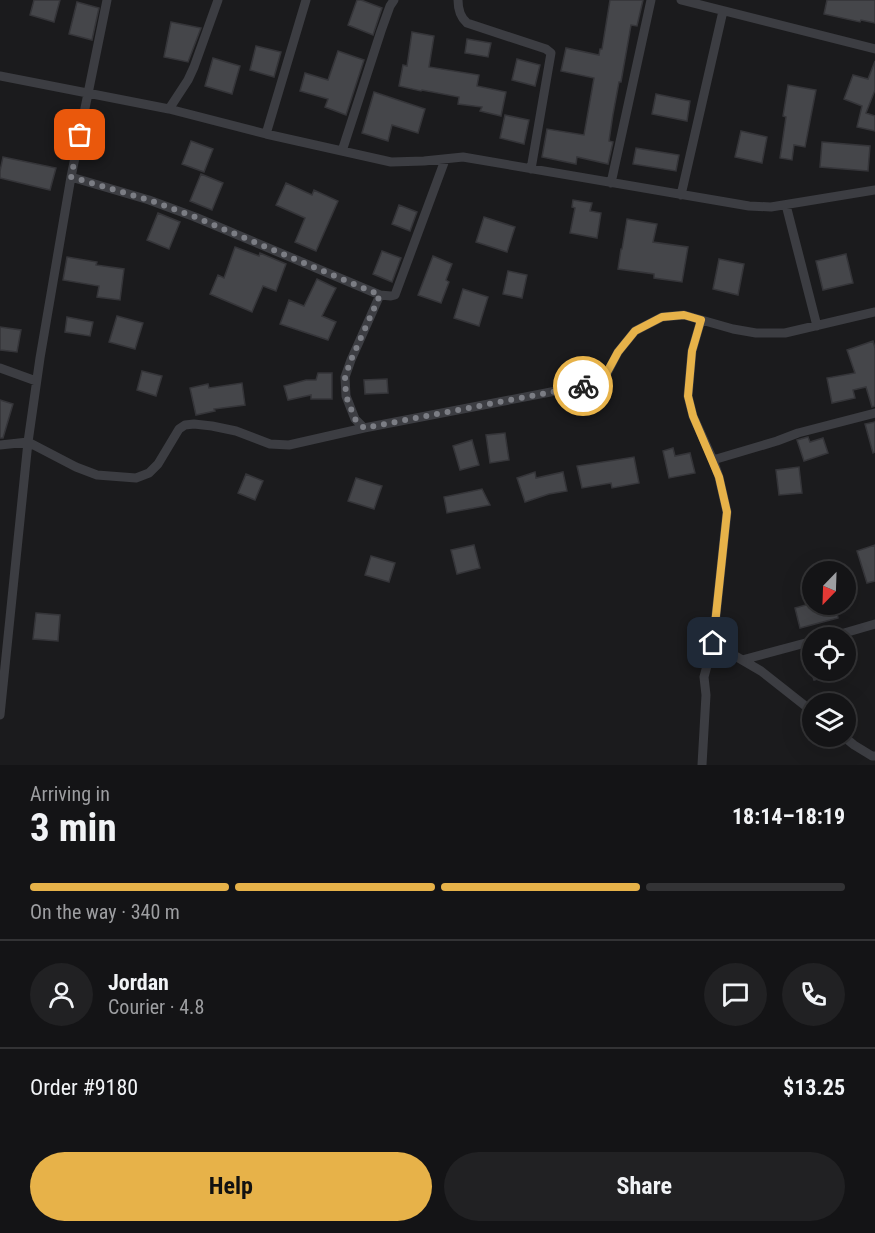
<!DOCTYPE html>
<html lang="en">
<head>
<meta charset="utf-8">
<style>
  :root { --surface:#141416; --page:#212123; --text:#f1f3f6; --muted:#9d9ea1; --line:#333335; --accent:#e7b249 }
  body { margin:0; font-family:"Roboto Condensed",sans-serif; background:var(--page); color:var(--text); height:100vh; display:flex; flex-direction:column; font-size:22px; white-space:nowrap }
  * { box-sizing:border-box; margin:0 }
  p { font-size:20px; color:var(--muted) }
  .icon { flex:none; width:33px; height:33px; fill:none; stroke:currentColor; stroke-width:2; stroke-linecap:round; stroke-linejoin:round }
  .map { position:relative; height:765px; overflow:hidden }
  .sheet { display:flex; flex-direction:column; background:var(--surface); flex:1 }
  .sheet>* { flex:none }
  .needle { width:39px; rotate:203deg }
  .tools { position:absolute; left:802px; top:561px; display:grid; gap:12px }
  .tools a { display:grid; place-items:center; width:54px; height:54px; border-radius:50%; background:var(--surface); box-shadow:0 6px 24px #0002,0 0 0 2px var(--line); font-size:30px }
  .pin { position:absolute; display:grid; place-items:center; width:51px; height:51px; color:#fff; margin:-26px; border-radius:12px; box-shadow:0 3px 9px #0006 }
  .courier { position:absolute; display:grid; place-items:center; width:60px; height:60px; margin:-30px; border:4px solid #e7b249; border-radius:50%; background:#fff; color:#222; box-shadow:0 2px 8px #0007 }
  .overview em { font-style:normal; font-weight:700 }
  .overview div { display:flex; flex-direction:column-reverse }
  .overview { display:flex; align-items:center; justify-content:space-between; height:102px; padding:0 30px }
  h1 { font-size:39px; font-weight:700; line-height:45px }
  .bar { display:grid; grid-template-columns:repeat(4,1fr); gap:9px 6px; align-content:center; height:72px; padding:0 30px }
  .bar i { height:8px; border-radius:4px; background:var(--line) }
  .bar .selected { background:var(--accent) }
  .bar p { grid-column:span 4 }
  .line { display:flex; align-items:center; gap:15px; padding:0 30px; border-top:2px solid var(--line) }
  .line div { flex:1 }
  .round { display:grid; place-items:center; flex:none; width:63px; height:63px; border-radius:32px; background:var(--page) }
  .button { display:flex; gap:12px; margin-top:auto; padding:12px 30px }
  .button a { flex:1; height:69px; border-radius:36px; background:var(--accent); color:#111; font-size:24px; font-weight:700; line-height:69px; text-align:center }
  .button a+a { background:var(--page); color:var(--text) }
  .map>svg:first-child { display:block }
</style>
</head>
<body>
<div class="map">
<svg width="875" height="765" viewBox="0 0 875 765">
  <rect width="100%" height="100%" fill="#1b1b1d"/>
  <path fill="#45464a" stroke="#353539" stroke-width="1.5" d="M34,0H60L54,22L30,15Z
    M357,0H361L382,8L373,35L348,25Z
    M610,0H643L637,26L631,25L621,82H619L613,114L609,141L613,142L608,164L577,157L576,164L542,157L547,129L584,135L594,78L561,71L566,48L599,55L600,49H602Z
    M827,0H875V23L861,20L860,22L824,14Z
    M77,2L99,8L92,40L69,34Z
    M171,22L201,28L188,62L164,57Z
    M412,32L434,36L429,67L479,75L477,86L506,92L501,116L480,111L482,107L458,104L459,97L422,90L421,91L399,86L403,65L407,66Z
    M467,39L491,43L488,57L465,53Z
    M256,46L281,52L274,77L250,70Z
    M338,51L364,60L346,115L325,107L328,99L300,91L305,73L328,80Z
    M213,58L240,66L232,94L205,86Z
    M517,59L540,65L535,86L512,80Z
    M875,61V90L866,113L875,116V131L857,127L862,106L844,99L853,75L868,79Z
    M788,85L816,90L805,147L794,145L792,160L780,158L786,117L783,116Z
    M374,92L425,109L418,133L392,125L388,141L362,133Z
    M656,94L690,101L687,121L652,114Z
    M505,115L529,120L524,144L500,138Z
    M741,131L767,137L762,163L735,157Z
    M191,141L213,149L204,172L182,164Z
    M822,142L870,146L868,171L820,167Z
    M636,148L679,155L676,171L633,164Z
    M3,157L56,168L50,190L0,178V171Z
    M201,174L223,183L212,210L190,201Z
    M286,183L312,195L314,190L338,201L316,251L295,242L305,218L276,205Z
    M573,200L592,203L590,211L601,213L597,238L570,233L575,208L572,207Z
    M399,205L417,212L410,231L392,224Z
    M158,213L180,222L169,249L147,240Z
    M484,217L515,227L507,252L476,242Z
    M627,219L657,224L653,242L688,247L682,282L654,278V274L618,269L621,249H622Z
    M235,247L259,256L260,253L286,264L276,291L263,286L252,312L210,294L218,275L224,278Z
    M382,251L401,258L392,282L373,274Z
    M846,254L853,283L823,290L816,261Z
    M433,256L452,264L446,280L449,282L441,303L418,295Z
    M67,257L97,262L96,265L124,269L120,300L97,297L99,286L63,280Z
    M719,259L744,264L738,295L713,289Z
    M508,271L527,275L522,298L503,294Z
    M317,279L336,288L322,316L336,322L328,340L280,324L289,300L304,306Z
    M463,289L488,297L479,326L454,318Z
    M117,316L143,323L135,349L109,342Z
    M67,317L93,322L90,336L65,332Z
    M0,327L21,330L17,352L0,350Z
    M873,341L875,348V406L872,407L866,387L853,390L855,398L832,403L827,378L855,373L847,350Z
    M142,371L162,376L156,396L137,390Z
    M318,373H332V399H311V395L288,400L284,386L306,380H316Z
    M387,379L388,393L365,394L364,380Z
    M242,383L245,405L214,409L215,411L196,415L190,388L208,384L209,388Z
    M0,400L13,404L3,438H0Z
    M875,422V452L873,453L865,424Z
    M505,433L509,460L490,463L486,435Z
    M808,437L810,442L823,438L828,453L804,461L797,440Z
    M472,440L479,465L460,470L453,446Z
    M673,448L675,456L690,453L695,473L669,478L663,451Z
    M634,457L639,483L612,488L611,483L582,488L577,466Z
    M799,467L802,493L779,495L776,470Z
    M535,472L536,478L563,472L567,491L549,494L525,502L517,478Z
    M246,474L263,481L255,500L238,493Z
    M356,478L382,486L374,509L348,501Z
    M482,489L490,505L447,513L444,497Z
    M474,545L480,568L457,574L451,550Z
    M875,545V581L867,583L857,551Z
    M371,556L395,563L389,582L365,575Z
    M813,603V604H835L838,618L800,628L795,608Z
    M36,613L60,615L58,641L33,639Z
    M811,670H841V673L814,680Z"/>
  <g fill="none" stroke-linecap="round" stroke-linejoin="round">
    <path stroke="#3c3d42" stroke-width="9" d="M458,0C458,9 460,17 467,23L546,49L551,53L531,169
      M681,0L875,49
      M0,76L169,109L266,134L391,162L424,161L463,157L749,206L771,207L875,190
      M169,109L188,80L194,67L218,0
      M266,134L306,0
      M342,151L381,31L390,6L394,0
      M71,177L149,200L195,217L380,295L391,296L395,295L445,160
      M611,183L651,0
      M681,195L723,11
      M786,205L817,326
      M380,295L351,360L345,377L346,396L355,419L364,428L592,384L605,377L618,352L635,331L662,317L684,315L733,329L756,333H785L875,312
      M701,320L692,351L688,396L693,416L713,460L719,477L727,512L713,643L704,677L706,695L702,765
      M0,368L36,381
      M0,445L28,442L76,467L97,475L136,478L149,473L158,464L179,429L185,425L194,424L212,426L236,431L270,444L289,445L364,428
      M713,460L777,441L798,433L875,413
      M827,638L875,624
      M713,643L761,671L813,712
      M742,660L813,641
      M0,715L28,442L40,358L71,177L107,0
      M843,736L854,745L872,756H875"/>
  </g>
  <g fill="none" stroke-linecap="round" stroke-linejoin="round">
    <path stroke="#7b7d84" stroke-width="6" stroke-dasharray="0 10.8" d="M80,135L71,177L149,200L195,217L380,295L351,360L345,377L346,396L355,419L364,428L583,386"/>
    <path stroke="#e7b249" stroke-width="8" d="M583,386L592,384L605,376L618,352L635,331L662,317L684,315L701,320L692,351L688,396L693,416L719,477L727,512L713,643"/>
  </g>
</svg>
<div class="tools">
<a><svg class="needle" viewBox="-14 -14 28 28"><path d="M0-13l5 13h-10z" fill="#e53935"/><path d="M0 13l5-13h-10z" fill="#9d9ea1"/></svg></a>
<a><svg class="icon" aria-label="locate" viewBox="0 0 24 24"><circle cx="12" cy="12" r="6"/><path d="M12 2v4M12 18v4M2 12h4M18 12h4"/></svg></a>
<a><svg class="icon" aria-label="layers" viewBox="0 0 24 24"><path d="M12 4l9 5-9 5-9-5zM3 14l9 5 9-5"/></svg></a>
</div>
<div class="pin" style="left:80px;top:135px;background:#ea580c"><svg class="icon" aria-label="bag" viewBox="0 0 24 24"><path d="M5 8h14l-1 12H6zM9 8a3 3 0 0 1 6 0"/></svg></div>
<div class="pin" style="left:713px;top:643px;background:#1f2937"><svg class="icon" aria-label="home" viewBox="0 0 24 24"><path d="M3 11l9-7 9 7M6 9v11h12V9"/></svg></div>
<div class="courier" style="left:583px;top:386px"><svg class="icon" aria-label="bike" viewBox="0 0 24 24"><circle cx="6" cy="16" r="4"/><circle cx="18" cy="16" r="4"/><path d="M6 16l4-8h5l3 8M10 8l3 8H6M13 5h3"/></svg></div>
</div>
<section class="sheet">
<div class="overview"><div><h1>3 min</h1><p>Arriving in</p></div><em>18:14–18:19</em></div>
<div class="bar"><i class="selected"></i><i class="selected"></i><i class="selected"></i><i></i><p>On the way · 340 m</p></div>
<div class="line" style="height:108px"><a class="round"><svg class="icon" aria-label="person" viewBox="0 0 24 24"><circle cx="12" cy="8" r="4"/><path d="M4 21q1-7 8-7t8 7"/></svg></a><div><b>Jordan</b><p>Courier · 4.8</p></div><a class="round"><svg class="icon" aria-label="chat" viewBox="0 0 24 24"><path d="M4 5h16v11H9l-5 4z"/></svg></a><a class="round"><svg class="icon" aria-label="phone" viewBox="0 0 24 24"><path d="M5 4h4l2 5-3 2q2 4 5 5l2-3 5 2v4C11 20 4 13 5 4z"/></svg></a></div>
<div class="line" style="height:78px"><div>Order #9180</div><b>$13.25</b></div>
<div class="button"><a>Help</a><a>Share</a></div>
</section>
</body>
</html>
